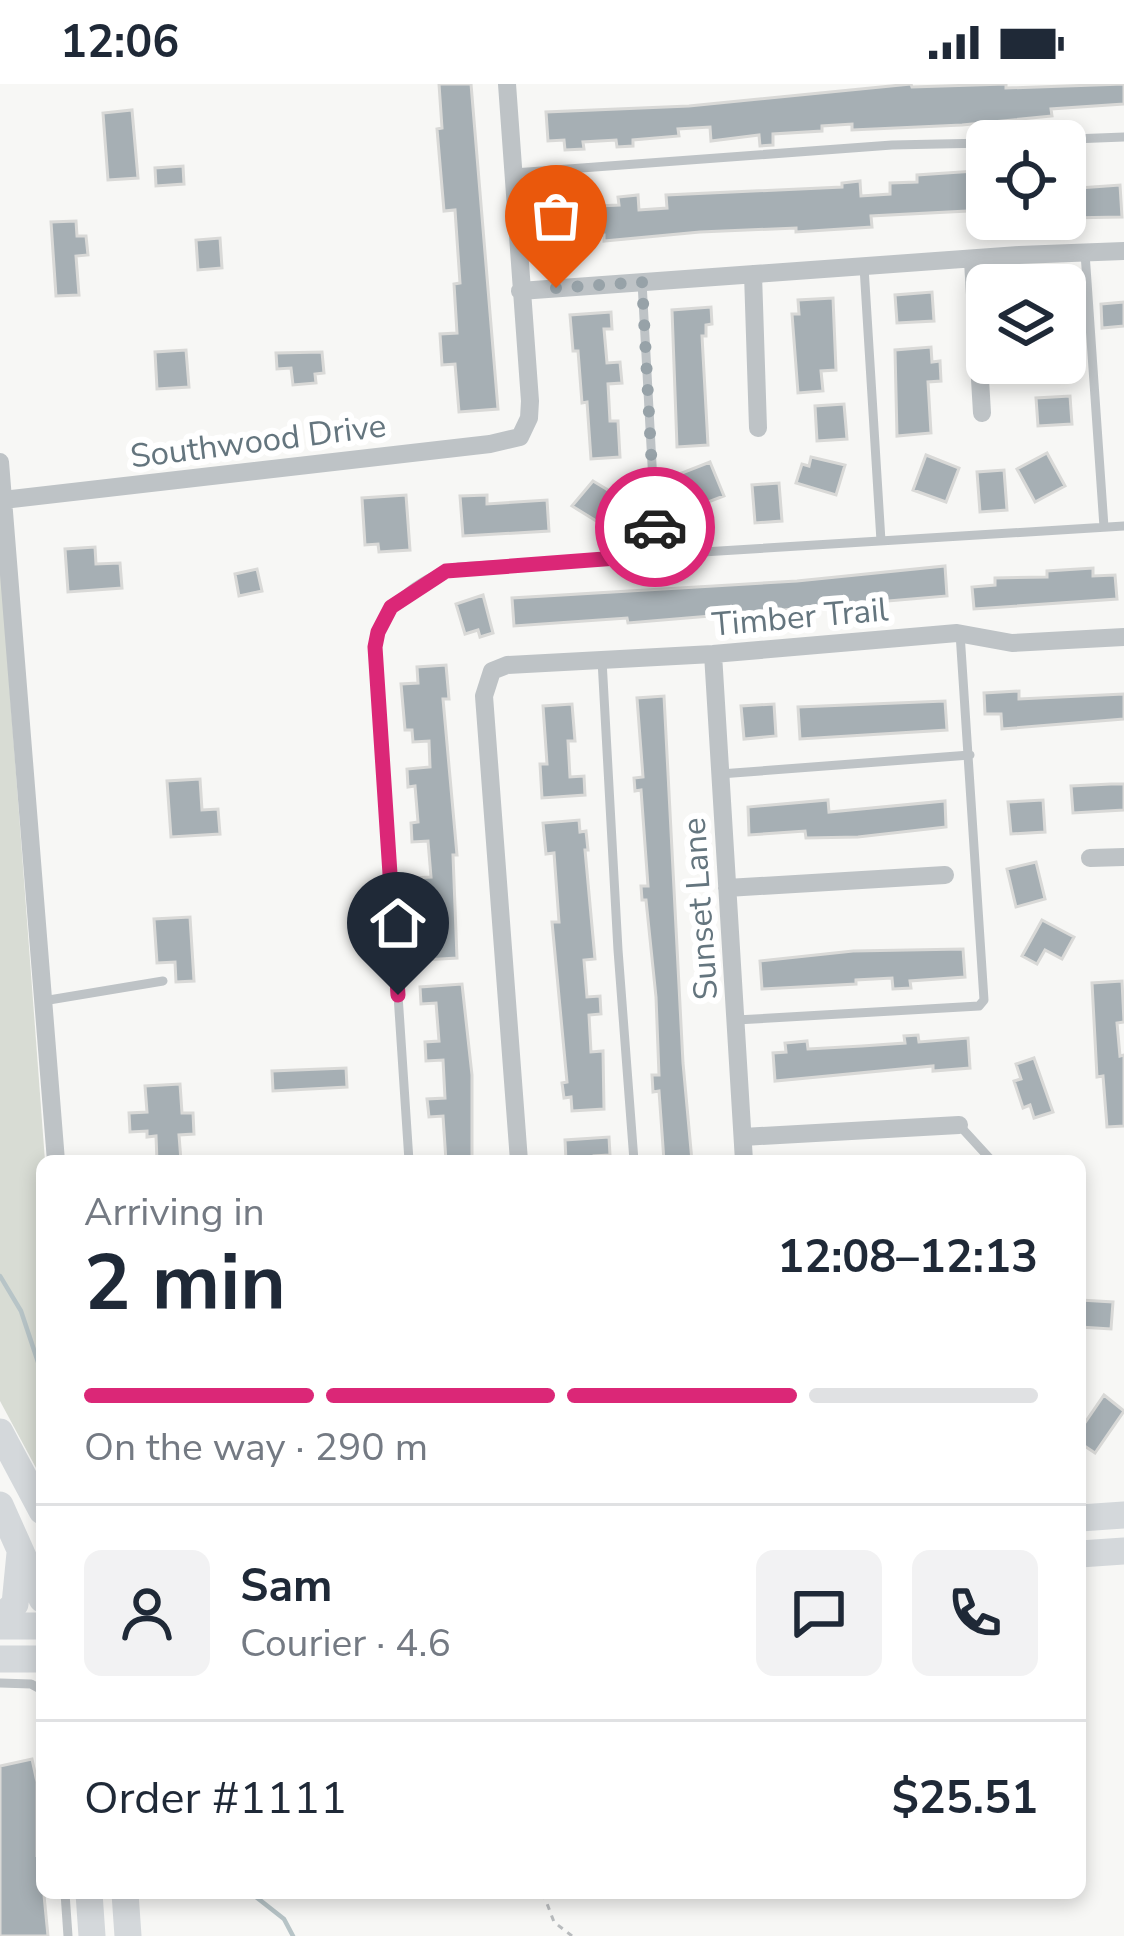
<!DOCTYPE html>
<html lang="en">
<head>
<meta charset="utf-8">
<style>
  :root { --surface:#fff; --page:#f2f2f3; --text:#1f2937; --muted:#747a83; --line:#e0e1e3; --accent:#db2777 }
  body { margin:0; font-family:"Nunito Sans",sans-serif; background:var(--page); color:var(--text); height:100vh; display:flex; flex-direction:column; font-size:45px; white-space:nowrap }
  * { box-sizing:border-box; margin:0 }
  p { font-size:39px; color:var(--muted) }
  .icon { flex:none; width:66px; height:66px; fill:none; stroke:currentColor; stroke-width:2; stroke-linecap:round; stroke-linejoin:round }
  .map { position:relative; flex:1; overflow:hidden }
  .sheet { position:absolute; left:36px; top:1071px; width:1050px; height:744px; display:flex; flex-direction:column; background:var(--surface); border-radius:18px; box-shadow:0 6px 18px #0003 }
  .sheet>* { flex:none }
  .fabs { position:absolute; left:966px; top:36px; display:grid; gap:24px }
  .fabs a { display:grid; place-items:center; width:120px; height:120px; border-radius:18px; background:var(--surface); box-shadow:0 6px 18px #0003; font-size:60px }
  .pin { position:absolute; display:grid; place-items:center; width:102px; height:102px; color:#fff; margin:-123px -51px; border-radius:50% 50% 50% 0; rotate:-45deg; box-shadow:0 0 12px #0007 }
  .pin .icon { rotate:45deg }
  .courier { position:absolute; display:grid; place-items:center; width:120px; height:120px; margin:-60px; border:9px solid #db2777; border-radius:50%; background:#fff; color:#222; box-shadow:0 3px 15px #0007 }
  .summary em { font-style:normal; font-weight:700 }
  .summary div { display:flex; flex-direction:column-reverse }
  .summary { display:flex; align-items:center; justify-content:space-between; height:204px; padding:0 48px }
  h1 { font-size:78px; font-weight:700; line-height:90px }
  .bar { display:grid; grid-template-columns:repeat(4,1fr); gap:18px 12px; align-content:center; height:144px; padding:0 48px }
  .bar i { height:15px; border-radius:9px; background:var(--line) }
  .bar .current { background:var(--accent) }
  .bar p { grid-column:span 4 }
  .line { display:flex; align-items:center; gap:30px; padding:0 48px; border-top:3px solid var(--line) }
  .line div { flex:1 }
  .round { display:grid; place-items:center; flex:none; width:126px; height:126px; border-radius:18px; background:var(--page) }
  .status { display:flex; justify-content:space-between; align-items:center; height:84px; padding:0 60px; background:var(--surface); direction:ltr }
  .status svg { height:33px; fill:currentColor }
  .map>svg:first-child { display:block }
</style>
</head>
<body>
<div class="status"><b>12:06</b><svg viewBox="0 0 49 12"><path d="M0 12V9h3v3zM5 12V6h3v6zM10 12V3h3v9zM15 12V0h3v12zM26 1h20v11H26zM47 4h2v5h-2z"/></svg></div>
<div class="map">
<svg width="1124" height="1852" viewBox="0 0 1124 1852">
  <rect width="100%" height="100%" fill="#f7f7f5"/>
  <path fill="#d8dcd4" d="M0,475L45,1077L42,1395L0,1317Z"/>
  <g fill="none" stroke-linecap="round" stroke-linejoin="round">
    <path stroke="#b7c4c7" stroke-width="4.5" d="M0,1192L21,1227L42,1290
      M251,1809L284,1835L293,1852"/>
  </g>
  <path fill="#a6afb4" stroke="#d9d9d7" stroke-width="3" d="M439,0H471L498,325L459,328L455,280L442,281L440,250L457,249L454,200L460,199L455,126L444,127L437,45L442,44Z
    M911,0L912,3L1006,0V4L1124,0V20L1051,25L1052,32L962,41L852,46V40L822,42V47L773,50V61L760,62L759,51L711,57L710,43L678,45L679,52L633,56V62L617,63L616,56L583,58L584,65L565,66L564,56L548,57L546,28L689,22Z
    M132,26L138,94L108,96L103,29Z
    M183,82L184,100L156,102L155,84Z
    M975,87V93L987,92V126L871,132L872,143L796,148V144L700,148L604,157V151L554,154L552,124L619,121L618,113L638,111L639,126L667,124L666,111L842,103V99L860,97L861,112L890,110V99L917,98V91Z
    M1120,101L1122,133L1065,134V105Z
    M76,137L77,152H86L88,171L76,172L79,211L56,212L51,138Z
    M220,154L222,184L198,186L196,156Z
    M932,208L934,237L897,239L895,211Z
    M833,214L836,286L821,287L823,307L798,309L792,230H799L798,216Z
    M1124,218V242L1102,244L1101,220Z
    M711,223L712,240L706,241V252H702L708,361L677,363L672,226Z
    M611,228L612,245H604L607,279L620,278L622,299L608,300L610,337H618L620,373L591,375L587,318L582,319L578,267H573L570,231Z
    M931,263L932,278L940,277L941,297L928,298L931,349L897,352L895,266Z
    M186,266L189,303L157,305L155,268Z
    M322,268L324,289L315,290L316,299L293,301L291,284L277,285L276,269Z
    M1070,312L1072,340L1038,342L1036,314Z
    M844,320L847,355L817,357L815,322Z
    M1047,369L1065,402L1035,418L1017,385Z
    M926,371L959,384L946,418L913,406Z
    M811,373L845,381L836,411L796,399L802,380L809,382Z
    M710,378L724,412L703,420L696,403L681,409L674,392Z
    M1004,386L1007,426L980,428L977,388Z
    M593,397L623,415L606,443L572,422Z
    M779,399L782,437L755,439L752,401Z
    M406,411L410,466L379,468L378,460L365,461L362,414Z
    M487,411V420L547,416L549,447L463,452L460,412Z
    M95,463L96,480L120,479L122,504L68,508L65,465Z
    M945,482L947,512L628,539L627,534L514,542L512,514L797,497Z
    M1093,484V492L1115,491L1117,515L974,525L972,503L995,501V494L1047,493V487Z
    M257,485L262,507L239,512L235,490Z
    M483,511L493,549L480,553L478,546L465,550L456,520Z
    M446,581L449,615H443L457,771H453L457,874L423,876L422,862L405,863L404,850L441,848L440,822L424,823L423,811H414L413,794L431,793L428,757L412,758L411,739L418,738L415,702L408,703L407,685L430,683L429,657L413,658L412,646H405L401,600L418,599L417,583Z
    M1019,607V615L1124,610V635L1002,645L1001,630H985L984,609Z
    M664,612L683,979L692,1077H664L659,1007L653,1008L652,991H659L656,913L646,816H642L641,802H648L641,706L635,707L634,694L643,693L637,614Z
    M945,617L947,646L800,655L798,623Z
    M572,620L575,657H568L570,693L584,692L585,711L542,714L540,680H547L543,622Z
    M774,620L776,652L744,655L741,622Z
    M200,695L202,726L218,725L220,750L171,753L167,697Z
    M1111,700H1124V726L1073,729L1071,702Z
    M828,716L829,728L945,717L946,743L858,753L806,754L805,747L749,751L748,723Z
    M1043,716L1045,748L1011,750L1008,718Z
    M579,736L580,748L586,747L588,766H585L595,875L584,876L587,913L600,912L601,930L589,931L591,968L603,967L604,1025L572,1027L571,1013L564,1014L562,999L567,998L552,838H559L554,769L546,770L543,739Z
    M1036,778L1045,815L1016,823L1007,785Z
    M190,833L194,897L176,898L175,878L157,879L154,835Z
    M1042,836L1074,853L1062,875L1045,866L1037,880L1022,872Z
    M963,865L965,893L910,897L911,904L893,905L892,894L856,896V900L762,905L760,877L853,867Z
    M1122,897L1124,938L1117,939L1120,972L1124,971V1042L1107,1043L1103,992L1097,993L1092,899Z
    M462,900L472,991V1077H446L443,1032L429,1033L427,1015L445,1014L443,976L426,977L425,958L439,957L436,919L421,920L420,903Z
    M918,951L919,958L968,954L970,984L933,987V982L775,997L773,969L786,968L785,959L807,957L808,965L862,962L905,959L904,952Z
    M1034,974L1053,1028L1034,1034L1030,1021L1023,1024L1014,997L1021,995L1016,980Z
    M346,984L347,1003L273,1007L272,987Z
    M180,1000L182,1029H193L194,1050L179,1051L181,1077H157L156,1052L147,1053V1047L130,1048L129,1029L147,1028L145,1002Z
    M609,1053L610,1071L594,1072V1077H566L565,1056Z
    M1080,1216L1113,1218L1111,1245L1080,1243Z
    M1104,1311L1124,1327L1095,1369L1080,1359V1346Z
    M32,1675L37,1698V1771L40,1770L48,1852H0V1682Z"/>
  <g fill="none" stroke-linecap="round" stroke-linejoin="round">
    <path stroke="#b9bcbe" stroke-width="3" stroke-dasharray="6 6" stroke-linecap="butt" d="M543,1809L554,1838L572,1852"/>
    <path stroke="#bec3c6" stroke-width="9" d="M1021,57L1124,53
      M514,89L892,61L987,59
      M1085,169L1104,443
      M864,183L881,457
      M642,198L657,471
      M602,576L618,866L634,1077
      M720,690L970,671
      M43,917L163,897
      M736,936L979,922L984,916L960,549
      M959,1041L992,1077
      M409,1077L375,563C382,521 418,494 458,483L1124,442
      M0,1599L31,1600L42,1606
      M65,1809L68,1852"/>
    <path stroke="#bec3c6" stroke-width="18" d="M973,177L982,329
      M753,190L758,344
      M520,207L1019,171L1124,167
      M0,378L56,1077
      M3,416L490,360L520,353L529,334L530,317L507,0
      M713,570L744,1077
      M1090,774L1124,773
      M727,804L945,791
      M743,1053L959,1041
      M519,1077L484,612L492,587L507,581L713,570L957,549L1012,559L1124,553"/>
    <path stroke="#d4d8db" stroke-width="27" d="M0,1348L42,1427
      M0,1421L42,1515
      M1080,1434L1124,1431
      M1080,1470L1124,1467
      M0,1534L15,1520L20,1469
      M0,1542H42
      M0,1575H42
      M89,1809L92,1852
      M125,1809L128,1852"/>
  </g>
  <g fill="none" stroke-linecap="round" stroke-linejoin="round">
    <path stroke="#97a2a8" stroke-width="12" stroke-dasharray="0 21.6" d="M556,204L642,198L655,443"/>
    <path stroke="#db2777" stroke-width="15" d="M398,911L375,563L378,548L391,523L446,487L657,471L655,443"/>
  </g>
  <g text-anchor="middle" stroke-width="12" stroke-linejoin="round" paint-order="stroke">
    <g font-size="33" fill="#64757e" stroke="#fff">
      <text transform="translate(258 356) rotate(-7)" y="12">Southwood Drive</text>
      <text transform="translate(800 532) rotate(-5)" y="12">Timber Trail</text>
      <text transform="translate(699 825) rotate(-94)" y="12">Sunset Lane</text>
    </g>
  </g>
</svg>
<div class="fabs">
<a><svg class="icon" aria-label="locate" viewBox="0 0 24 24"><circle cx="12" cy="12" r="6"/><path d="M12 2v4M12 18v4M2 12h4M18 12h4"/></svg></a>
<a><svg class="icon" aria-label="layers" viewBox="0 0 24 24"><path d="M12 4l9 5-9 5-9-5zM3 14l9 5 9-5"/></svg></a>
</div>
<div class="pin" style="left:556px;top:204px;background:#ea580c"><svg class="icon" aria-label="bag" viewBox="0 0 24 24"><path d="M5 8h14l-1 12H6zM9 8a3 3 0 0 1 6 0"/></svg></div>
<div class="pin" style="left:398px;top:911px;background:#1f2937"><svg class="icon" aria-label="home" viewBox="0 0 24 24"><path d="M3 11l9-7 9 7M6 9v11h12V9"/></svg></div>
<div class="courier" style="left:655px;top:443px"><svg class="icon" aria-label="car" viewBox="0 0 24 24"><path d="M5 17H2v-5l4-1 3-4h7l3 4 3 1v5h-3M9 17h6M6 11h13"/><circle cx="7" cy="17" r="2"/><circle cx="17" cy="17" r="2"/></svg></div>
<section class="sheet">
<div class="summary"><div><h1>2 min</h1><p>Arriving in</p></div><em>12:08–12:13</em></div>
<div class="bar"><i class="current"></i><i class="current"></i><i class="current"></i><i></i><p>On the way · 290 m</p></div>
<div class="line" style="height:216px"><a class="round"><svg class="icon" aria-label="person" viewBox="0 0 24 24"><circle cx="12" cy="8" r="4"/><path d="M4 21q1-7 8-7t8 7"/></svg></a><div><b>Sam</b><p>Courier · 4.6</p></div><a class="round"><svg class="icon" aria-label="chat" viewBox="0 0 24 24"><path d="M4 5h16v11H9l-5 4z"/></svg></a><a class="round"><svg class="icon" aria-label="phone" viewBox="0 0 24 24"><path d="M5 4h4l2 5-3 2q2 4 5 5l2-3 5 2v4C11 20 4 13 5 4z"/></svg></a></div>
<div class="line" style="height:156px"><div>Order #1111</div><b>$25.51</b></div>
</section>
</div>
</body>
</html>
